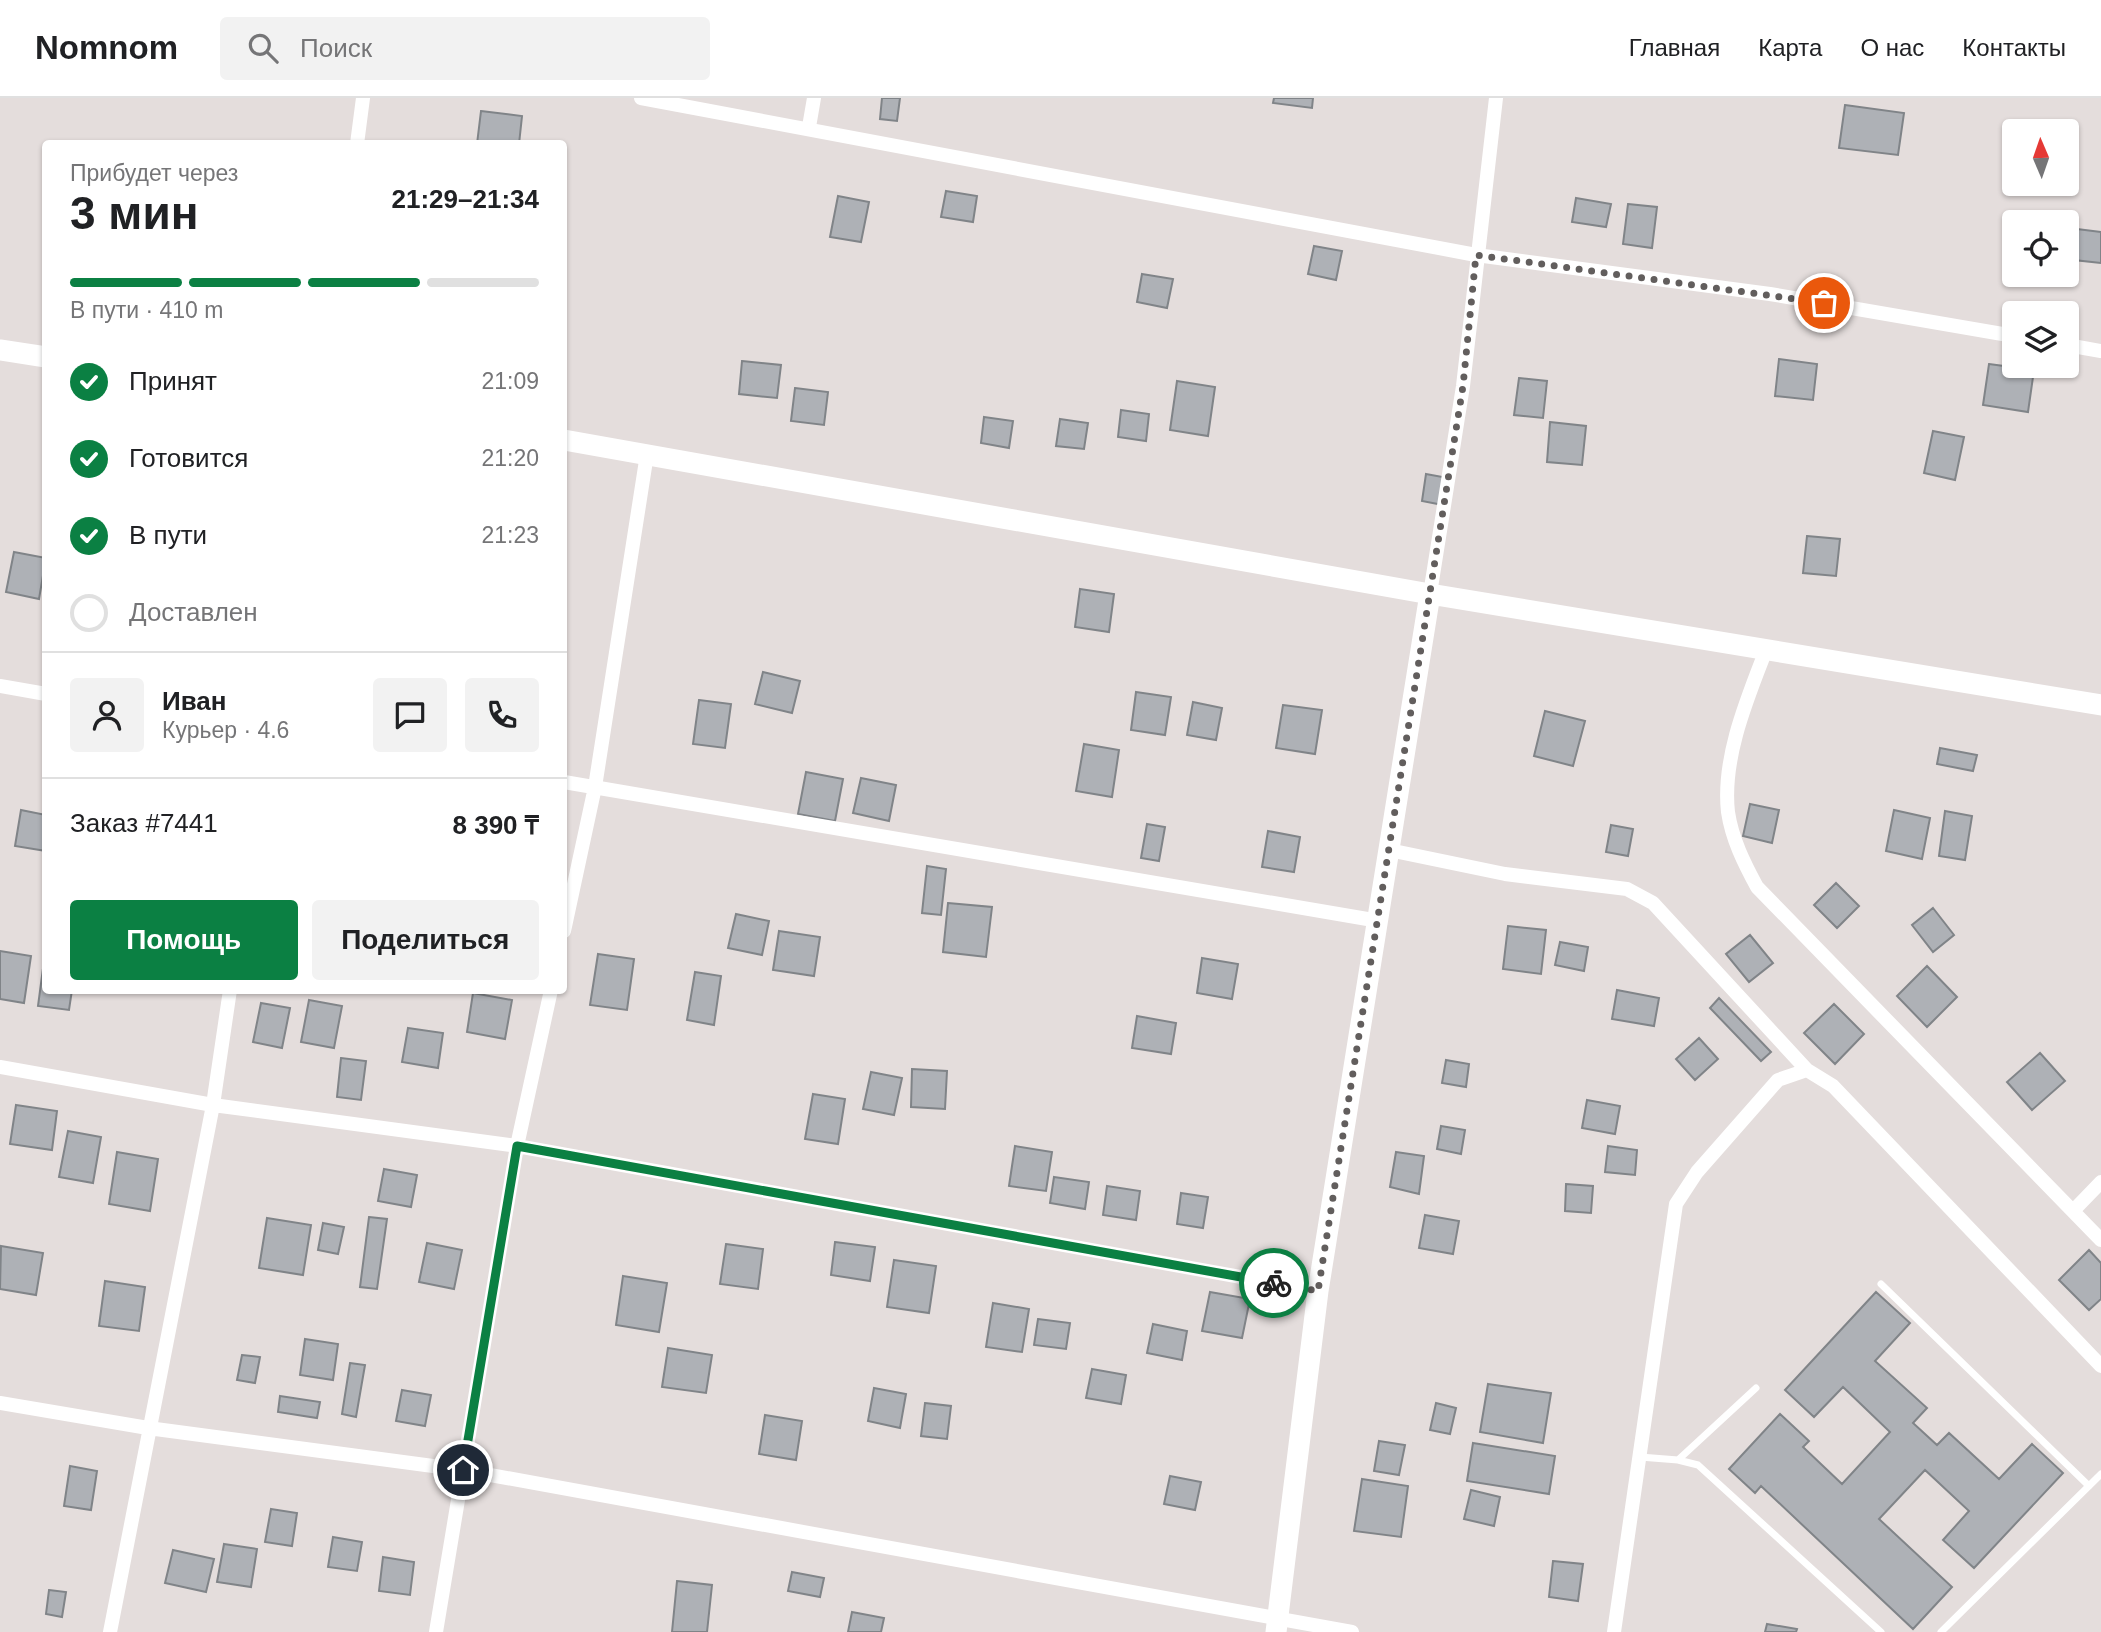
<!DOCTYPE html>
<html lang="ru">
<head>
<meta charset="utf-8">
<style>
  :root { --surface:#fff; --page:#f2f2f2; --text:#202124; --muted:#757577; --line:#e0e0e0; --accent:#0b8043 }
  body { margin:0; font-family:Arial,sans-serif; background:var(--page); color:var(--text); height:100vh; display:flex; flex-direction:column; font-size:26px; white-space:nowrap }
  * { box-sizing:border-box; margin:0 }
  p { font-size:23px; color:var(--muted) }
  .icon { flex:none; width:38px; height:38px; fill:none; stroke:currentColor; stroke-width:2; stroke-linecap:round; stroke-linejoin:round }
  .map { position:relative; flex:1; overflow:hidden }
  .drawer { position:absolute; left:42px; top:42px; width:525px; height:854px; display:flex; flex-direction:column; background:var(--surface); border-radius:7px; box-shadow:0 2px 5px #0004 }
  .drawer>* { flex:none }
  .needle { width:46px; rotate:358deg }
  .tools { position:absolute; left:2002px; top:21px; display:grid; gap:14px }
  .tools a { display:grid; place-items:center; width:77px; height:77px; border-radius:7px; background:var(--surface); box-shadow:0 2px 5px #0004; font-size:35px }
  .pin { position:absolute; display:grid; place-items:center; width:60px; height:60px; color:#fff; margin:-30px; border:4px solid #fff; border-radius:50%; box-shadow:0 2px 7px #0007 }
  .courier { position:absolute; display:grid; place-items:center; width:70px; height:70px; margin:-35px; border:5px solid #0b8043; border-radius:50%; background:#fff; color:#222; box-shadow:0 2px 9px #0007 }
  .headline em { font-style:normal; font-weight:700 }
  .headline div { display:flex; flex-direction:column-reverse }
  .headline { display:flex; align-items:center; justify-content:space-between; height:119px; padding:0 28px }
  h1 { font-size:46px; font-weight:700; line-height:52px }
  .bar { display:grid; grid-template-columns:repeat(4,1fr); gap:10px 7px; align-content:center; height:84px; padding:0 28px }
  .bar i { height:9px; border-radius:5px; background:var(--line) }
  .bar .on { background:var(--accent) }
  .bar p { grid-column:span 4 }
  .line { display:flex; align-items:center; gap:18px; padding:0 28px; border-top:2px solid var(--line) }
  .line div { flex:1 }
  .round { display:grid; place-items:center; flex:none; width:74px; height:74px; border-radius:7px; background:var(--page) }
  ol { padding:0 28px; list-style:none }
  li { display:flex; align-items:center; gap:21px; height:77px }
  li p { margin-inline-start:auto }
  li .icon { padding:7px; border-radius:50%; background:var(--accent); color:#fff; stroke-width:4 }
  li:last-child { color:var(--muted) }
  li i { width:38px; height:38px; border:4px solid var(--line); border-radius:50% }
  .primary-button { display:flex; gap:14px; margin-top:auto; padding:14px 28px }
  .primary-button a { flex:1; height:80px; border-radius:7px; background:var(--accent); color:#fff; font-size:28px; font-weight:700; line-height:80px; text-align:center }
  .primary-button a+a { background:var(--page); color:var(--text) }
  header { display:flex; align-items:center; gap:42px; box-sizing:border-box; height:98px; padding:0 35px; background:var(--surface); border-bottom:2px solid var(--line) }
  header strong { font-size:33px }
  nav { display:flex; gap:38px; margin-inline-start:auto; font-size:24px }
  .search { width:490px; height:63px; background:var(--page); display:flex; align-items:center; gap:18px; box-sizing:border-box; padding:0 24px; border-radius:7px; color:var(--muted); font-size:26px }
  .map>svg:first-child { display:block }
</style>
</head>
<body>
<header>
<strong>Nomnom</strong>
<div class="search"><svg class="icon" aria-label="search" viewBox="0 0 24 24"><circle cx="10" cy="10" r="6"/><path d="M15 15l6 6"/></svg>Поиск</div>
<nav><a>Главная</a><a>Карта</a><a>О нас</a><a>Контакты</a></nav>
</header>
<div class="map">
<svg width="2101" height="1534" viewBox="0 0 2101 1534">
  <rect width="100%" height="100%" fill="#e4dddc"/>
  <path fill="#aeb1b6" stroke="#808488" stroke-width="2" d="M882,0H900L897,23L880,21Z
    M1274,0H1313L1312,10L1273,5Z
    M1845,7L1904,15L1898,57L1839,50Z
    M481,13L522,18L519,46H477Z
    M946,93L977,98L973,124L941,119Z
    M838,98L869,104L861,144L830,139Z
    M1576,100L1611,106L1606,129L1572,124Z
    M1628,106L1657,109L1652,150L1623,146Z
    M2077,131L2101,134V165L2074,162Z
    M1314,148L1342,153L1336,182L1308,176Z
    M1142,176L1173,181L1167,210L1137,204Z
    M1779,261L1817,266L1813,302L1775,298Z
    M742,263L781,267L777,300L739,296Z
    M1989,266L2034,272L2028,314L1983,307Z
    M1519,280L1547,283L1543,320L1514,317Z
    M1177,283L1215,289L1208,338L1170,332Z
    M795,290L828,294L824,327L791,323Z
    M1121,312L1149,316L1146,343L1118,339Z
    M984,319L1013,323L1009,350L981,345Z
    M1060,321L1088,325L1084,351L1056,348Z
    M1550,324L1586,328L1582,367L1547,364Z
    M1933,333L1964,339L1955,382L1924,375Z
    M1426,376L1448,380L1443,407L1422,403Z
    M1807,438L1840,441L1836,478L1803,475Z
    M14,454L46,460L39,501L6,494Z
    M1080,491L1114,496L1109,534L1075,529Z
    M763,574L800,583L792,615L755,606Z
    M1136,594L1171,599L1165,637L1131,632Z
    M699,602L731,606L725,650L693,646Z
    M1193,604L1222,610L1216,642L1187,637Z
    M1283,607L1322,612L1315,656L1276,650Z
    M1545,613L1585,623L1573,668L1534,658Z
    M1084,646L1119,652L1112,699L1076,693Z
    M1940,650L1977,657L1973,673L1937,666Z
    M806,674L843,681L835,723L798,716Z
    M861,680L896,687L889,723L853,715Z
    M1750,706L1779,712L1772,745L1743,738Z
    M21,712L46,717V753L15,748Z
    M1894,712L1930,720L1922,761L1886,753Z
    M1945,713L1972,718L1965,762L1939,758Z
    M1147,726L1165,729L1159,763L1141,760Z
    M1611,727L1633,731L1628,758L1606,754Z
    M1268,733L1300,739L1294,774L1262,769Z
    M927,768L946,771L941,817L922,815Z
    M1836,785L1859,808L1837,830L1814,807Z
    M948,805L992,809L986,859L943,854Z
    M1933,810L1954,837L1933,854L1912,827Z
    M736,816L769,823L762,857L728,850Z
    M1508,828L1546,832L1541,876L1503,871Z
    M779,833L820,839L814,878L773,872Z
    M1750,837L1773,865L1749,884L1726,856Z
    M1560,844L1588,849L1584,873L1555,867Z
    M0,853L31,858L24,905L0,901Z
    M598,856L634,861L627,912L590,907Z
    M1202,860L1238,866L1232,901L1197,895Z
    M44,863L46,892H72L69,912L38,908Z
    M1927,868L1957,899L1927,929L1897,898Z
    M695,874L721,878L714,927L687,922Z
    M1617,892L1659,900L1654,928L1612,921Z
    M473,895L512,902L505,941L467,934Z
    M1719,900L1771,954L1761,963L1710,910Z
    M309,902L342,908L334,950L301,944Z
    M261,905L290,910L282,950L253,944Z
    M1834,906L1864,936L1835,966L1804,935Z
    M1137,918L1176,925L1171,956L1132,950Z
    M408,930L443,935L438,970L402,964Z
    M1699,940L1718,961L1695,982L1676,961Z
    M2040,955L2065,983L2032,1012L2007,984Z
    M341,960L366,963L361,1002L337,999Z
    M1446,962L1469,966L1466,989L1442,985Z
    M912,971L947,973L945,1011L911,1009Z
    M871,974L902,980L894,1017L863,1011Z
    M813,996L845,1001L838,1046L805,1041Z
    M1587,1002L1620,1008L1615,1036L1582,1030Z
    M16,1007L57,1013L52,1052L10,1046Z
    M1441,1028L1465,1032L1461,1056L1437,1051Z
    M68,1033L101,1039L93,1085L59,1079Z
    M1015,1048L1052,1054L1046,1093L1009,1088Z
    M1608,1048L1637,1052L1635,1077L1605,1074Z
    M117,1054L158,1061L150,1113L109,1106Z
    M1396,1054L1424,1058L1419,1096L1390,1089Z
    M384,1071L417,1077L411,1109L378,1103Z
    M1054,1079L1089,1084L1085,1111L1050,1105Z
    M1566,1086L1593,1088L1591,1115L1565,1113Z
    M1107,1088L1140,1093L1136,1122L1103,1117Z
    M1181,1095L1208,1099L1203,1130L1177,1126Z
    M1425,1117L1459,1123L1453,1156L1419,1150Z
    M369,1119L387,1121L377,1191L360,1189Z
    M267,1120L311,1127L303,1177L259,1170Z
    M323,1125L344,1129L338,1156L318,1152Z
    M835,1144L875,1149L870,1183L831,1177Z
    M427,1145L462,1152L454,1191L419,1184Z
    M726,1146L763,1151L758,1191L720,1186Z
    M1,1148L43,1155L36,1197L0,1191Z
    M2089,1152L2101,1165V1201L2089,1212L2059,1182Z
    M894,1162L936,1168L929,1215L887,1209Z
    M623,1178L667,1185L659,1234L616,1227Z
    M105,1183L145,1189L139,1233L99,1228Z
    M1210,1194L1250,1201L1242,1240L1202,1233Z
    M1876,1194L1910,1225L1875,1263L1927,1310L1913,1325L1937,1347L1949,1335L1999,1381L2032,1346L2063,1375L1974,1470L1943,1442L1969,1413L1925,1372L1879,1421L1952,1489L1913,1531L1761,1388L1755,1395L1729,1371L1780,1316L1809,1343L1803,1349L1842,1386L1890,1334L1843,1289L1814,1319L1785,1292Z
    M993,1205L1029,1211L1022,1254L986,1249Z
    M1038,1221L1070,1225L1066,1251L1034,1247Z
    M1153,1226L1187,1233L1182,1262L1147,1255Z
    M305,1241L338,1246L333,1282L300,1277Z
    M668,1250L712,1257L706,1295L662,1289Z
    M242,1257L260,1259L255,1285L237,1282Z
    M350,1265L365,1267L356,1319L342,1316Z
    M1092,1271L1126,1277L1121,1306L1086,1300Z
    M1488,1286L1551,1295L1543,1345L1480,1334Z
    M874,1290L906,1296L900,1330L868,1323Z
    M402,1292L431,1297L425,1328L396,1323Z
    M280,1298L320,1304L317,1320L278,1314Z
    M925,1305L951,1308L947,1341L921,1338Z
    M1436,1305L1456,1310L1450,1336L1430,1332Z
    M765,1317L802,1323L796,1362L759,1356Z
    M1379,1343L1405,1347L1399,1377L1374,1373Z
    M1473,1345L1555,1358L1549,1396L1467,1383Z
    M70,1368L97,1373L91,1412L64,1408Z
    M1170,1378L1201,1384L1195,1412L1164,1406Z
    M1362,1381L1408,1388L1401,1439L1354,1433Z
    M1471,1392L1500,1399L1494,1428L1464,1421Z
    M271,1411L297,1415L292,1448L265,1444Z
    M333,1439L362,1444L357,1473L328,1469Z
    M224,1446L257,1451L251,1489L217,1484Z
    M173,1452L214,1461L206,1494L165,1485Z
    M383,1459L414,1464L410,1497L379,1493Z
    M1553,1463L1583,1466L1578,1503L1549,1499Z
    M792,1474L824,1480L820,1499L788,1493Z
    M677,1483L712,1487L707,1534H672Z
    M49,1492L66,1494L62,1519L46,1516Z
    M852,1514L884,1520L881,1534H848Z
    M1767,1526L1797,1531L1796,1534H1765Z"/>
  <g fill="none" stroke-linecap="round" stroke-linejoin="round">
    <path stroke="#fff" stroke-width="7" d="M1881,1186L2089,1388
      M1640,1359L1678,1362L1698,1367L1881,1534
      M1678,1362L1756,1290
      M1941,1534L2101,1376"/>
    <path stroke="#fff" stroke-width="14" d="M641,0L1476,157L1770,196L2014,238
      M809,29L814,0
      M357,46L363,0
      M2067,247L2101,253
      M1430,496L1463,288L1496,0
      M1766,552C1747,601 1722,660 1728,714C1732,741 1744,765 1757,789L2101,1142
      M0,588L46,596
      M564,684L1379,823
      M1389,752L1505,776L1627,791L1653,805L1807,972
      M564,833L595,689L647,356
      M0,969L213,1007L230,892
      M2073,1113L2101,1084
      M0,1305L148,1330L463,1372L1352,1534
      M110,1534L213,1007L517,1048L1318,1193
      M436,1534L517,1048L551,892
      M1614,1534L1676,1106L1697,1074L1778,982L1807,972L1833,988L2101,1268"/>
    <path stroke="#fff" stroke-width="21" d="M0,252L46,259
      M564,342L1430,496L2101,607
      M1276,1534L1318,1193L1430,496"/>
  </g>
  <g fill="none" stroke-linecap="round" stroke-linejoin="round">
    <path stroke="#625e5d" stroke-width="7" stroke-dasharray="0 12.6" d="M1274,1185L1318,1193L1463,288L1476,157L1824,205"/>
    <path stroke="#0b8043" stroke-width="9" d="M463,1372L517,1048L1274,1185"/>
  </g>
</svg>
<div class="tools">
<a><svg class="needle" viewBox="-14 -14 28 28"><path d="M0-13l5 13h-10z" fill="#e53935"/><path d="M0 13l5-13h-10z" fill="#757577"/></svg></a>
<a><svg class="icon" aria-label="locate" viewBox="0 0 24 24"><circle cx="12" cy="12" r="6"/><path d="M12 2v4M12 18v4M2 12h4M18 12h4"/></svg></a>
<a><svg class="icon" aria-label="layers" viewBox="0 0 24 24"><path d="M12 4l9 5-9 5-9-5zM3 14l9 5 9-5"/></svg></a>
</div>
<div class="pin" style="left:1824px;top:205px;background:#ea580c"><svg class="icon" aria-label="bag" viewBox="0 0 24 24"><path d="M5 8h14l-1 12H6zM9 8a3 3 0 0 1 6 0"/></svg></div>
<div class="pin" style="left:463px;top:1372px;background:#1f2937"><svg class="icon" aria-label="home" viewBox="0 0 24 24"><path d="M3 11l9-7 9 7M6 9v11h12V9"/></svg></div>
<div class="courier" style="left:1274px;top:1185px"><svg class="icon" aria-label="bike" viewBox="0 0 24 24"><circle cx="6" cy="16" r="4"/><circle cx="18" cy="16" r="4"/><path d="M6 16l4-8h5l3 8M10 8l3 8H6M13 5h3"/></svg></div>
<section class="drawer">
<div class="headline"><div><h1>3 мин</h1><p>Прибудет через</p></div><em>21:29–21:34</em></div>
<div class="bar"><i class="on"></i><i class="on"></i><i class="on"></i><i></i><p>В пути · 410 m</p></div>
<ol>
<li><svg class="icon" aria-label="check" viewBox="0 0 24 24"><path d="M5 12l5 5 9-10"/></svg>Принят<p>21:09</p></li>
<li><svg class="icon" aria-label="check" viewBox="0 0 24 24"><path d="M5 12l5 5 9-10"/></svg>Готовится<p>21:20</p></li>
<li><svg class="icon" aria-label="check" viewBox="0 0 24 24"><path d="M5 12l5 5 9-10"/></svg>В пути<p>21:23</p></li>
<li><i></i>Доставлен</li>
</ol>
<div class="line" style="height:126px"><a class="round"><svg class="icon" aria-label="person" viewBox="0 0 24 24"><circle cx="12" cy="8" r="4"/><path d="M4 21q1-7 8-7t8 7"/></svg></a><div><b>Иван</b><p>Курьер · 4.6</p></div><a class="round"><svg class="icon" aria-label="chat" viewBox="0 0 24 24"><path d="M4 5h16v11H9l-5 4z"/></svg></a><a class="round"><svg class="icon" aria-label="phone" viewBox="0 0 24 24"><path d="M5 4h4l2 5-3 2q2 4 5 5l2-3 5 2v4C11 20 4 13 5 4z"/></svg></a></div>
<div class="line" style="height:91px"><div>Заказ #7441</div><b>8 390 ₸</b></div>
<div class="primary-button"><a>Помощь</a><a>Поделиться</a></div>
</section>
</div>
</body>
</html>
